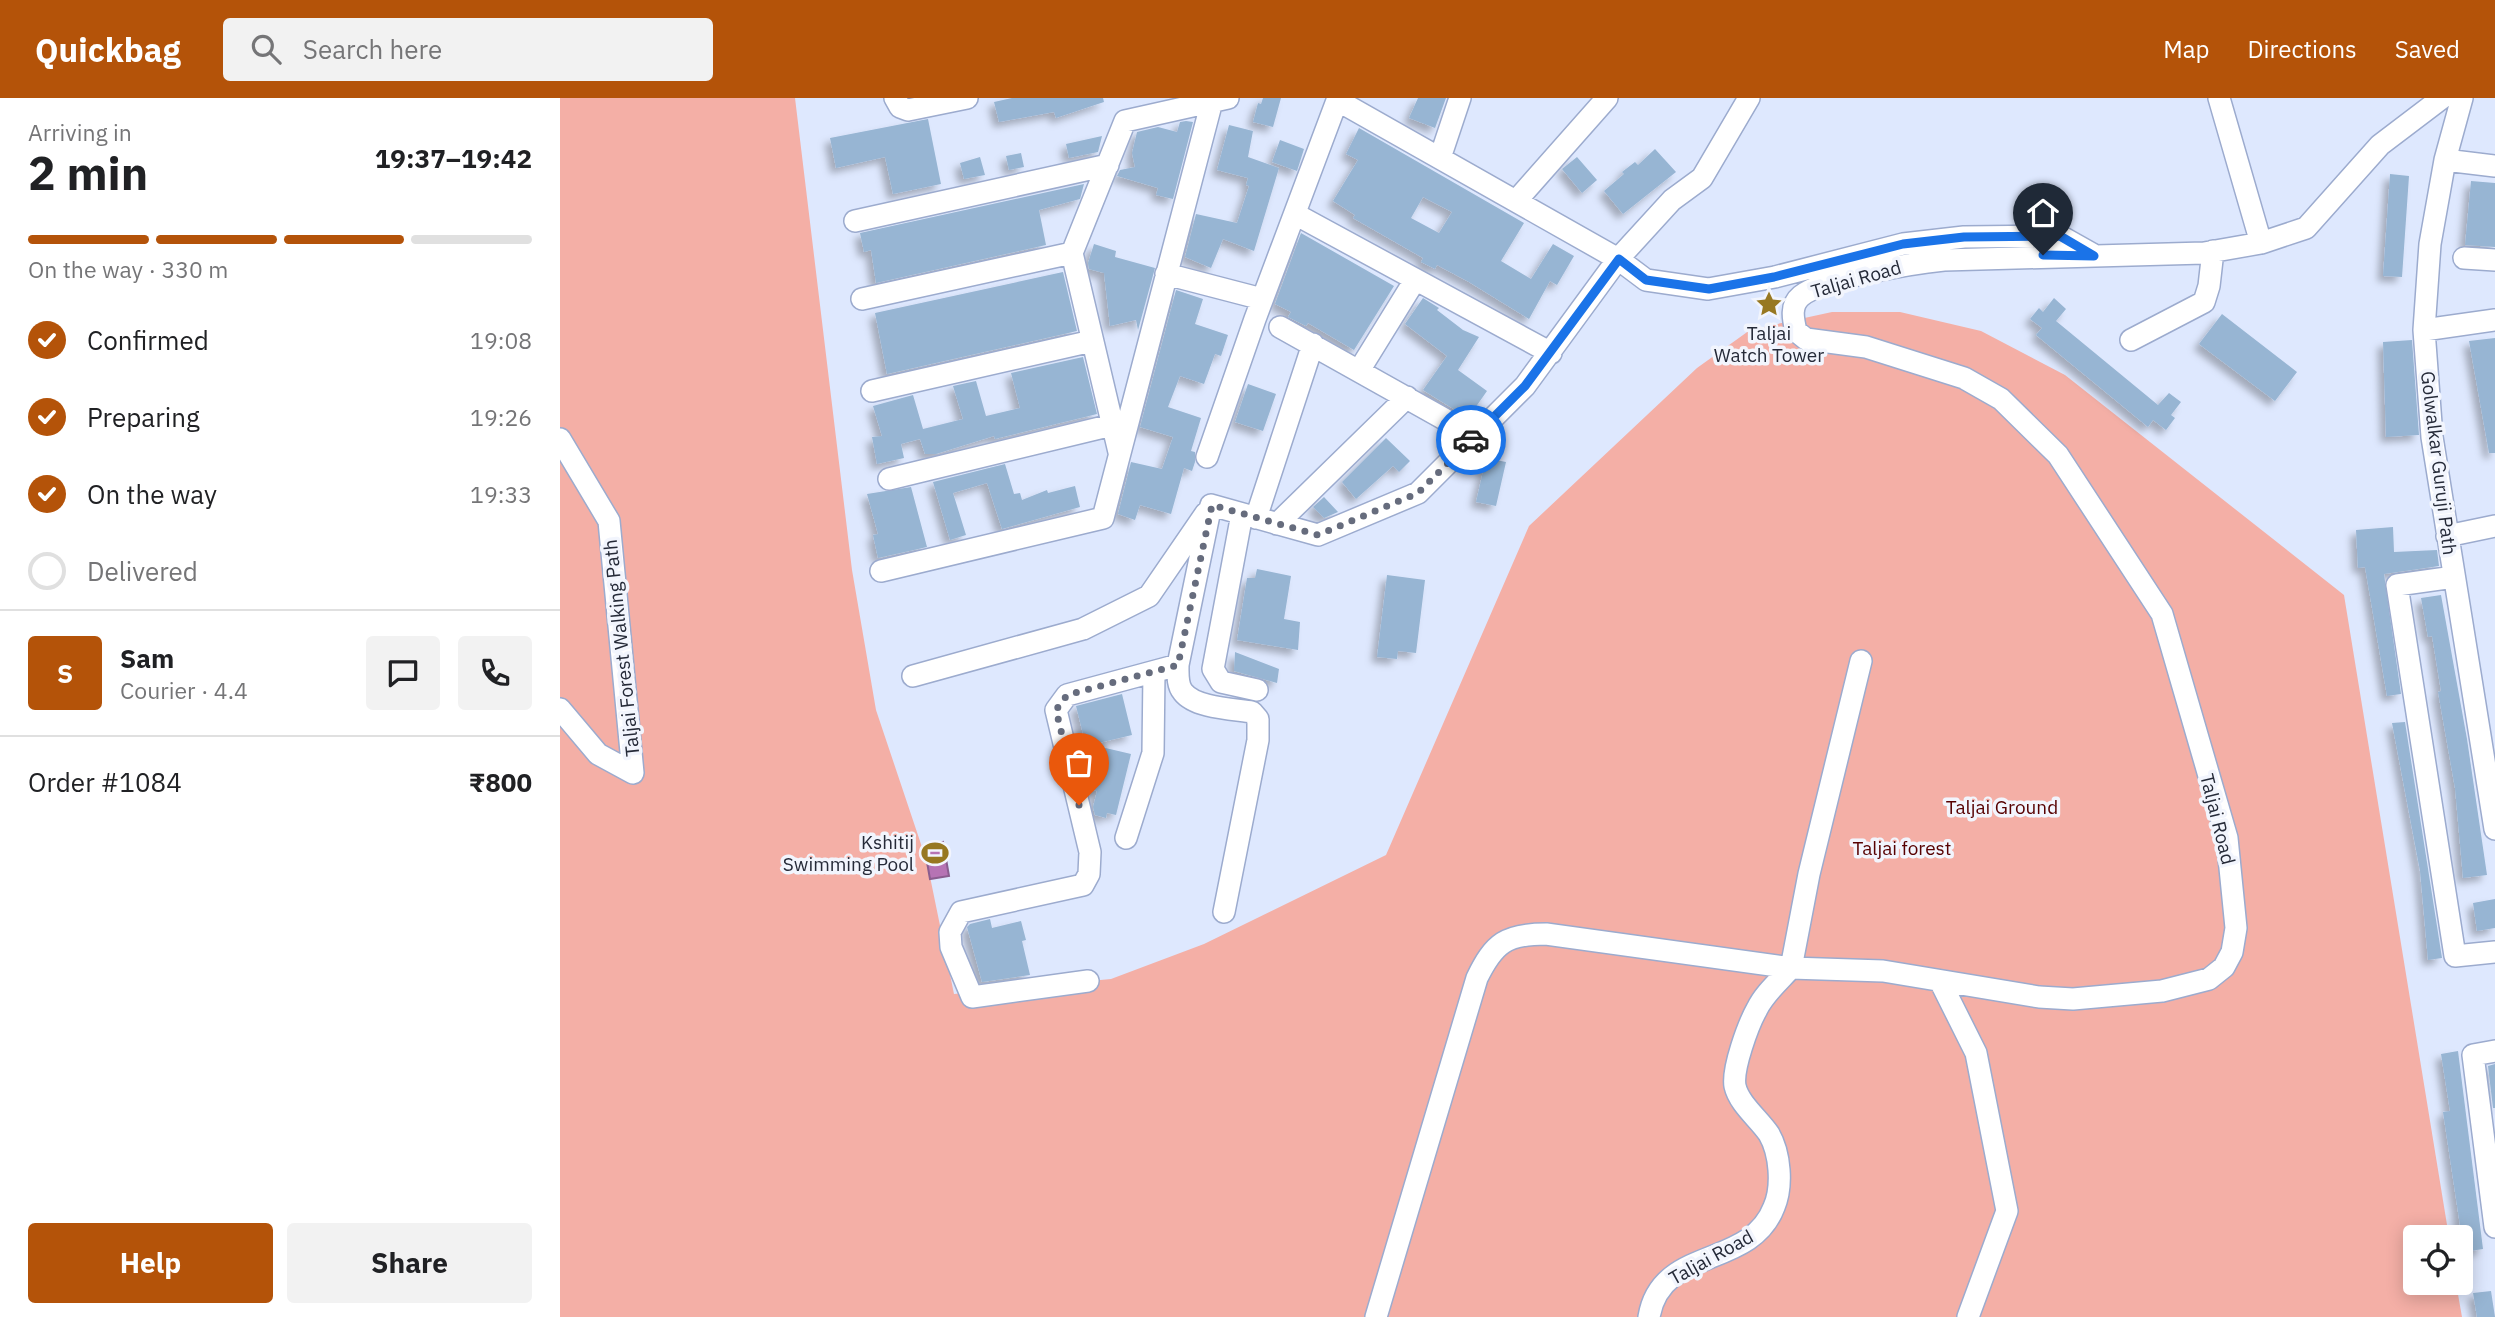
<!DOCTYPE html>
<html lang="en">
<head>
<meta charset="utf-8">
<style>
  :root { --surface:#fff; --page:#f2f2f2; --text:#202124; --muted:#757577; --line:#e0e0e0; --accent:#b45309 }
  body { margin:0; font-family:"IBM Plex Sans",sans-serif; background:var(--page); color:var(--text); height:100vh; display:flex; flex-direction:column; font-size:26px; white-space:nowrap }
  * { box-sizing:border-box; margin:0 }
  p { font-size:23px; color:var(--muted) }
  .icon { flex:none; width:38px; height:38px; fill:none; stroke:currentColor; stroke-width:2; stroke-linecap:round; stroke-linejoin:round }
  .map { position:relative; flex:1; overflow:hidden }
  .drawer { display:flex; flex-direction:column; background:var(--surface); width:560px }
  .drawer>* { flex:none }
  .tools { position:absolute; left:1843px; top:1127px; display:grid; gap:14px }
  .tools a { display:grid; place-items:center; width:70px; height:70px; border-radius:7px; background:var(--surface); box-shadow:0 4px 18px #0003; font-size:35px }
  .pin { position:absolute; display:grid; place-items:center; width:60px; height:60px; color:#fff; margin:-72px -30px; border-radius:50% 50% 50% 0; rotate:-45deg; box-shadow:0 0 7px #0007 }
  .pin .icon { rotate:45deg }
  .courier { position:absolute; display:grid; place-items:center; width:70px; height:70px; margin:-35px; border:5px solid #1a73e8; border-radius:50%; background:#fff; color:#222; box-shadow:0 2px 9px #0007 }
  .summary em { font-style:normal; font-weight:700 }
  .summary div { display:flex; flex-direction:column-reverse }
  .summary { display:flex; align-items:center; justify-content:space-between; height:119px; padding:0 28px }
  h1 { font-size:46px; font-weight:700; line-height:52px }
  .bar { display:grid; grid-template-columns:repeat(4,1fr); gap:10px 7px; align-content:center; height:84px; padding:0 28px }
  .bar i { height:9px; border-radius:5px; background:var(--line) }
  .bar .current { background:var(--accent) }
  .bar p { grid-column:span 4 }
  .line { display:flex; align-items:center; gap:18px; padding:0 28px; border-top:2px solid var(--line) }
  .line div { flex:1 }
  .round { display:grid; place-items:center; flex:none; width:74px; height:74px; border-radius:7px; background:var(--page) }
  ol { padding:0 28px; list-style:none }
  li { display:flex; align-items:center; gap:21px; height:77px }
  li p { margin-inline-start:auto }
  li .icon { padding:7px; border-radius:50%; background:var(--accent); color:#fff; stroke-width:4 }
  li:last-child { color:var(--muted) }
  li i { width:38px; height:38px; border:4px solid var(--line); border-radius:50% }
  .action { display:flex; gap:14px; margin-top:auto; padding:14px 28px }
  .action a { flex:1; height:80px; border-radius:7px; background:var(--accent); color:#fff; font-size:28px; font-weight:700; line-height:80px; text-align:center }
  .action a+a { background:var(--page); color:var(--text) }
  header { display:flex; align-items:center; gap:42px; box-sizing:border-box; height:98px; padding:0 35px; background:var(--accent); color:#fff }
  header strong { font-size:33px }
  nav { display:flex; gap:38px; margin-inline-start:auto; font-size:24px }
  .search { width:490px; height:63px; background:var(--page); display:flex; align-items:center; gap:18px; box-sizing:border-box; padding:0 24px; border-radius:7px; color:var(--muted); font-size:26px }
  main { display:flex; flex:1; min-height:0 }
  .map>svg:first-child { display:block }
</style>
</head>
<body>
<header>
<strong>Quickbag</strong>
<div class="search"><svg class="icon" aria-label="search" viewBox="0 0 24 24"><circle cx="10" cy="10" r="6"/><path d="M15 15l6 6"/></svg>Search here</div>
<nav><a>Map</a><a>Directions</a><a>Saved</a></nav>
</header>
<main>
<section class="drawer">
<div class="summary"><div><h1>2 min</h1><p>Arriving in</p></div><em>19:37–19:42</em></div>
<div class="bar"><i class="current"></i><i class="current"></i><i class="current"></i><i></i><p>On the way · 330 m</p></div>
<ol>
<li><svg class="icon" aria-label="check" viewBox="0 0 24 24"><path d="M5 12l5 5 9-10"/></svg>Confirmed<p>19:08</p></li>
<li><svg class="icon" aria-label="check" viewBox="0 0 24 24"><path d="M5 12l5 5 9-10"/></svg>Preparing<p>19:26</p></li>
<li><svg class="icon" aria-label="check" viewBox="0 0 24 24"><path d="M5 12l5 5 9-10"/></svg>On the way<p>19:33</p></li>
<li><i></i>Delivered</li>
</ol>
<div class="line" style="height:126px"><b class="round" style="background:var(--accent);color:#fff">S</b><div><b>Sam</b><p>Courier · 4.4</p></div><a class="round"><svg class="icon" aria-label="chat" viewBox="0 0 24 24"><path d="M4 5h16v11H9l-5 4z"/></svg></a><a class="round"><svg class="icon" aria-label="phone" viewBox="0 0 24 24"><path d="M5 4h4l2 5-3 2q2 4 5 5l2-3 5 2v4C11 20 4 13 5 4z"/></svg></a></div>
<div class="line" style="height:91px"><div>Order #1084</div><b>₹800</b></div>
<div class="action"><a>Help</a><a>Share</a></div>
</section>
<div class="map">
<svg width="1935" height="1219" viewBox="0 0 1935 1219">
  <defs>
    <filter id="shadow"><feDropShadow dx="-5.5" dy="5.5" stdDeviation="3.5" flood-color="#0004"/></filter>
  </defs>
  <rect width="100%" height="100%" fill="#dee8fe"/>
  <path fill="#f4afa6" d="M0,0H235L292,472L316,612L367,764L394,896L551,881L644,846L826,757L969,428L1137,270L1190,232L1272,214H1340L1421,233L1505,277L1784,497L1889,1139H1855V1185H1896L1902,1219H0Z"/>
  <path fill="#b673b4" stroke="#8a5d8f" stroke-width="2" d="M383,744L389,778L370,781L364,747Z"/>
  <path fill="#97b5d3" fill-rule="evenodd" filter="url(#shadow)" d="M452,0H543L544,4L496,20L494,14L439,24L434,4Z
    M703,0H721L713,29L693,24L698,5L701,6Z
    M858,0H886L875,30L849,20Z
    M368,21L381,86L333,96L325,59L276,70L270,40Z
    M626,23L633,24L613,101L596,97L598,90L557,78L560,72L575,69L572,55L577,34L598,29L617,34L620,24Z
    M669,27L693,33L688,59L719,70L694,153L663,141L651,170L625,159L636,116L677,125L689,88L686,87L688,80L657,72Z
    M799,30L964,125L941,163L971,181L993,146L1014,158L997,187L990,183L969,221L909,184L877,167L875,171L861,164L863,160L793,120L795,117L773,103L798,62L786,56ZM863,99L892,114L879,135L851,120Z
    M542,38L538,54L509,60L506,46Z
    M720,42L744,51L737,73L712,64Z
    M1095,51L1116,74L1063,116L1044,93L1064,76L1062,74L1075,64L1078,67Z
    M461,55L464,69L449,72L446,58Z
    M420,59L425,77L404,81L400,65Z
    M1017,59L1037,82L1022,95L1002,71Z
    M1830,76L1849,78L1842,179L1823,178Z
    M1911,83L1935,85V149L1905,147Z
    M524,86L520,101L479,112L486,147L316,185L311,152L304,154L300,135Z
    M741,135L834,188L794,252L748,225L746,228L728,219L731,214L715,206Z
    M534,146L556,153L555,159L595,170L578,232L576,222L550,228L544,175L529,171L528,165Z
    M503,174L517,233L327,276L315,215Z
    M616,192L643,201L635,226L668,237L661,258L655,256L644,286L620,278L608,309L641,320L631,353L635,354V364L632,373L624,370L611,416L580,407L575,422L558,416L571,364L602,371L613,339L580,329Z
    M863,200L879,210L877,212L903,232L919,239L898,272L927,293L908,320L863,292L887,258L845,226Z
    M1494,200L1506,211L1496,223L1598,307L1609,295L1621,304L1611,317L1615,320L1606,332L1593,322L1588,329L1476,237L1482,230L1470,221L1479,210L1483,214Z
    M1662,216L1737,274L1715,303L1639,246Z
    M1935,240V355H1929L1909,243Z
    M1852,242L1859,337L1826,339L1823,244Z
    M523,259L537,316L435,341L434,338L376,356H365L360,341L341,346L344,360L317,366L312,339L322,338L313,308L353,297L363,331L403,321L393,288L416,283L426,318L460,310L451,275Z
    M688,286L716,296L703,333L675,324Z
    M826,340L850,363L839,374L833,368L796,401L782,384Z
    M926,360L946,364L936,408L916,404Z
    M445,366L454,396L460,395L462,402L487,392L488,395L515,388L520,409L442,431L427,385L393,395L406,437L390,442L373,384Z
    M351,389L367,449L318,460L313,437L318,436L307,396Z
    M764,399L778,414L764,420L753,409Z
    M1833,429L1834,454L1877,452L1879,468L1824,476L1841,596L1827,598L1805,469L1798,470L1796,432Z
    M697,471L731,478L724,521L740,524L738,552L677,542L687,480H695Z
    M827,477L865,482L856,555L838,553L837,561L817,559Z
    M1881,497L1907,641L1927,777L1903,780L1895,690L1878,594L1881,593L1872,538L1868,539L1861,500Z
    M675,554L719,571L717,585L674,573Z
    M562,596L572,637L526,648L516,608Z
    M1845,624L1882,860L1868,862L1860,773L1832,625Z
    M533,647L571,656L556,717L547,715L546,720L535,717L533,709L537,693L528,690Z
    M1935,801V830L1917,833L1913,805Z
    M430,821L432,830L461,823L466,842L462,843L470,877L422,884L407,829L410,826Z
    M1898,953L1923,1151L1904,1154L1883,1014L1890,1013L1881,956Z
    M1935,966V1010H1933L1928,968Z
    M1931,1193L1935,1219H1917L1913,1195Z"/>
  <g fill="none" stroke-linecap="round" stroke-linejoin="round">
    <g stroke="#9cabce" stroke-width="24">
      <path id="minor" d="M335,0L340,9L348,12L407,0
        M1659,0L1701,145
        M1902,0L1885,62L1870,146L1864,232L1872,339L1935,731
        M777,2L1058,161L1086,182L1148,191L1215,179L1343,146L1404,139L1500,138L1532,156
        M880,60L900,0
        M1885,62L1935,68
        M956,103L1047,0
        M735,116L991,255
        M295,123L548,67
        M1904,160L1935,162
        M606,176L702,201
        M302,201L512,155
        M720,229L886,322
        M1864,232L1935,222
        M1571,242L1644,204L1649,188L1653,153
        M800,271L855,182
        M312,293L532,243
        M0,341L49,423L73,675L38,656L0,611
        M559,354L512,155L565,23L668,0
        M647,359L695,221L778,0
        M329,381L552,327
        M682,416L653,571L661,584L697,592
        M696,420L753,246
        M717,426L847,299
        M1887,438L1935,428
        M321,473L543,420L652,3
        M1894,479L1837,487L1895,858L1935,854
        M618,567C618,576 617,587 623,594C635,610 673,611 692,614L698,621V642L664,814
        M353,578L523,531L589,498L646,415
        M566,740L593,655L594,574
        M528,883L412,899L391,849L390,834L401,814L523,787L529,776L530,754L496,612L507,597L618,567L651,407L758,437L858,395L965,288L1058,161L1112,102L1142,80L1189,0
        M1380,883L1416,955L1447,1113L1408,1219
        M1935,953L1913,957L1935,1129
        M816,1219L917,880C934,845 946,836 986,836L1231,870L1249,776L1301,563
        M1089,1219C1101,1147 1190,1172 1214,1109C1223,1088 1220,1055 1209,1036C1199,1021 1179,1006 1175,988C1172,971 1188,927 1197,911C1204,896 1219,883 1231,870L1323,873L1479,899L1513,901L1602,893L1649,881L1664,869L1672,854L1676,830L1667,740L1602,516L1498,357L1441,301L1404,280L1306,249L1246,241L1236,233C1233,221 1230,207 1241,198C1263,180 1354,165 1384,162L1644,155L1701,145L1746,130L1820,47L1882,0"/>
    </g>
    <use href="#minor" stroke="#fff" stroke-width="21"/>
  </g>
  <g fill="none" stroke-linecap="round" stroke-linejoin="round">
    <path stroke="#666c7d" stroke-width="7" stroke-dasharray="0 12.6" d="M519,707L496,612L507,597L618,567L652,407L758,437L858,395L911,342"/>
    <path stroke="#1a73e8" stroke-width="9" d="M911,342L965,288L1059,161L1086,182L1149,191L1214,179L1343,146L1404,139L1500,138L1534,158L1483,157"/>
  </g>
  <defs>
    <g id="sight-bare" transform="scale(2.1)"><path d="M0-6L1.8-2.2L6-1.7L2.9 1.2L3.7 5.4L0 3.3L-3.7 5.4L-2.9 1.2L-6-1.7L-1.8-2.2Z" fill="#977821" stroke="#f2f5fd" stroke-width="2.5" paint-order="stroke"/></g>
    <g id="stadium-bare" transform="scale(2.1)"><path d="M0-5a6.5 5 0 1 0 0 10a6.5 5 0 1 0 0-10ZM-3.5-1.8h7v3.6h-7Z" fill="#977821" stroke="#f2f5fd" stroke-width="2.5" paint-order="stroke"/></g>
  </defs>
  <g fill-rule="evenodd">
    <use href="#sight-bare" x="1209" y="206"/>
    <use href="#stadium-bare" x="375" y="755"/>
  </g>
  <g text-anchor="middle" stroke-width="7" stroke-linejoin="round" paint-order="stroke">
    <g font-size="19" fill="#252a38" stroke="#f2f5fd">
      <text transform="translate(1296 181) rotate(-16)" y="7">Taljai Road</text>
      <text transform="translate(1879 365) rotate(83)" y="7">Golwalkar Guruji Path</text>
      <text transform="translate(61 550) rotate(-96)" y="7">Taljai Forest Walking Path</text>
      <text transform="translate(1658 721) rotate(76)" y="7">Taljai Road</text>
      <text transform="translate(1151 1159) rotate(-29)" y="7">Taljai Road</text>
    </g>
    <g font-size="19" fill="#252a38" stroke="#f2f5fd">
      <text x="1209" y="242">Taljai<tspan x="1209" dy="22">Watch Tower</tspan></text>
      <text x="354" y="751" text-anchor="end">Kshitij<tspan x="354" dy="22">Swimming Pool</tspan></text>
    </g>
    <g font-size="19" fill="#570001" stroke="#f2f5fd">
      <text x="1442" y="716">Taljai Ground</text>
      <text x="1342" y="757">Taljai forest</text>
    </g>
  </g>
</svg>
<div class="tools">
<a><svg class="icon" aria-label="locate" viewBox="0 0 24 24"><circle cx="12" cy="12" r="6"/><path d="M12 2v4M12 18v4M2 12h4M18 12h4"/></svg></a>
</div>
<div class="pin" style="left:519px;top:707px;background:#ea580c"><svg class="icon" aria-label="bag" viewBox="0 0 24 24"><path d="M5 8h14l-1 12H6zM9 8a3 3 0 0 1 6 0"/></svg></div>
<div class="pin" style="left:1483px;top:157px;background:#1f2937"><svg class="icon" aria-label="home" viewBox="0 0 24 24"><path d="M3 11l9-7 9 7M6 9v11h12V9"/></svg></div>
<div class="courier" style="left:911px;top:342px"><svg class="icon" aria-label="car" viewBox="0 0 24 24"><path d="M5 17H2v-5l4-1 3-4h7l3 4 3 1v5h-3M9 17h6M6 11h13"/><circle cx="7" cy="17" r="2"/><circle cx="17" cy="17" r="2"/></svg></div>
</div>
</main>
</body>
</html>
